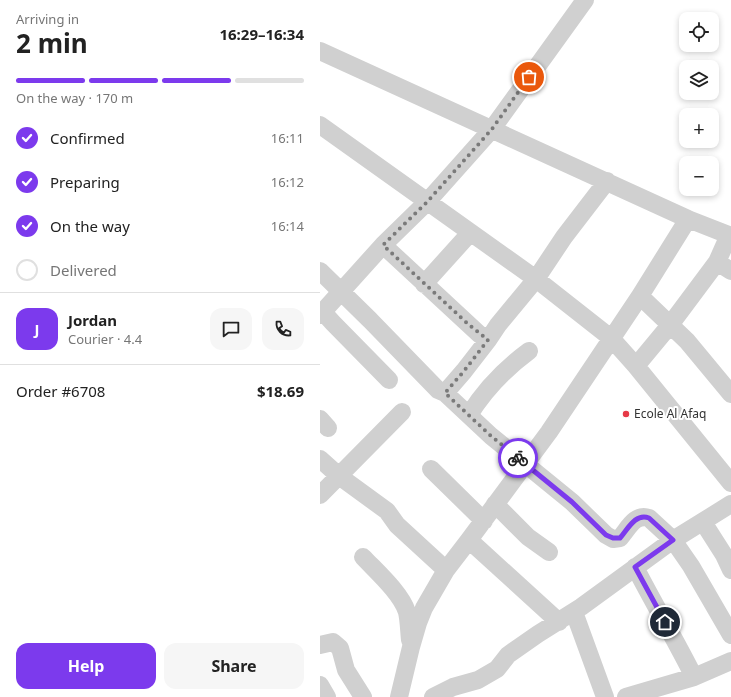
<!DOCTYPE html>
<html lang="en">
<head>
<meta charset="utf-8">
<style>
  :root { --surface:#fff; --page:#f6f6f6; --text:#222; --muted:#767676; --line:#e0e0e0; --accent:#7c3aed }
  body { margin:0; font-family:"Noto Sans",sans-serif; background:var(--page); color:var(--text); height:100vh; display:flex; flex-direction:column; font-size:15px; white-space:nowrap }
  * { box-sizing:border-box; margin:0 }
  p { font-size:13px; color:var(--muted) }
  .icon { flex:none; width:22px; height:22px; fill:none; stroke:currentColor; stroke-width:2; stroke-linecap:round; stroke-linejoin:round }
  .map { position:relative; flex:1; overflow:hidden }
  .sheet { display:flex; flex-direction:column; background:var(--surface); width:320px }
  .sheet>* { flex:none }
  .tools { position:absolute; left:359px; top:12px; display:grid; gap:8px }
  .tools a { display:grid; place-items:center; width:40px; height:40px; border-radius:8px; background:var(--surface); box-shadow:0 2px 6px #0003; font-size:20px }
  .pin { position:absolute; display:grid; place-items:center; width:34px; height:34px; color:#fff; margin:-17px; border:2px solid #fff; border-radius:50%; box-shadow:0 1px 4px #0007 }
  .courier { position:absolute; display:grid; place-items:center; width:40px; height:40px; margin:-20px; border:3px solid #7c3aed; border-radius:50%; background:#fff; color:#222; box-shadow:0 1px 5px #0007 }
  .summary em { font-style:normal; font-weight:700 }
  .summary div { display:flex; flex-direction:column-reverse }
  .summary { display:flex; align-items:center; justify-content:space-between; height:68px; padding:0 16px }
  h1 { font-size:26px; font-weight:700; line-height:30px }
  .bar { display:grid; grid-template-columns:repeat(4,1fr); gap:6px 4px; align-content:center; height:48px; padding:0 16px }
  .bar i { height:5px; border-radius:3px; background:var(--line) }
  .bar .selected { background:var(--accent) }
  .bar p { grid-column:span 4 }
  .line { display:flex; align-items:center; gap:10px; padding:0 16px; border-top:1px solid var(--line) }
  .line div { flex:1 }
  .round { display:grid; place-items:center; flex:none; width:42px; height:42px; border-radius:12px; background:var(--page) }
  ol { padding:0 16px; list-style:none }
  li { display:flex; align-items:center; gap:12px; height:44px }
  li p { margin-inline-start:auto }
  li .icon { padding:4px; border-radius:50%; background:var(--accent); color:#fff; stroke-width:4 }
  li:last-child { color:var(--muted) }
  li i { width:22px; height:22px; border:2px solid var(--line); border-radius:50% }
  .cta { display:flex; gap:8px; margin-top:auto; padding:8px 16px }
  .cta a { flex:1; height:46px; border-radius:12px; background:var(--accent); color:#fff; font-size:16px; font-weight:700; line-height:46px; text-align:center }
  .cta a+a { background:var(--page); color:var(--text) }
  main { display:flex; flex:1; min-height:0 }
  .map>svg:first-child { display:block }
</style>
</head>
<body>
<main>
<section class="sheet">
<div class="summary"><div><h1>2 min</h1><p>Arriving in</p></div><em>16:29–16:34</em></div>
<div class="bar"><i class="selected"></i><i class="selected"></i><i class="selected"></i><i></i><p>On the way · 170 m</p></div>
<ol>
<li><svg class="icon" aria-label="check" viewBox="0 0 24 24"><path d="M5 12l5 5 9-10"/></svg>Confirmed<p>16:11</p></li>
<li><svg class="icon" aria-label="check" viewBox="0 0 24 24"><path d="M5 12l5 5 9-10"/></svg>Preparing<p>16:12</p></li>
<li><svg class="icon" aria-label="check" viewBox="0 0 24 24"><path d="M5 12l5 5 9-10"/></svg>On the way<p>16:14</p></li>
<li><i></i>Delivered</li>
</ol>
<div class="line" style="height:72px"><b class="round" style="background:var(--accent);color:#fff">J</b><div><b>Jordan</b><p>Courier · 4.4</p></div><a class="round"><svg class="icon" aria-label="chat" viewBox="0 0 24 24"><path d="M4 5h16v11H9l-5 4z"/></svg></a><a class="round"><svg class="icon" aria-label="phone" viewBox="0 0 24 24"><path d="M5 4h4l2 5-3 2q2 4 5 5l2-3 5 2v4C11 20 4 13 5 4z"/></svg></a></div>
<div class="line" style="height:52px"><div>Order #6708</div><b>$18.69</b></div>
<div class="cta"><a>Help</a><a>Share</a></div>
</section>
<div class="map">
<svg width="411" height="697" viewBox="0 0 411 697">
  <rect width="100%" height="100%" fill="#fff"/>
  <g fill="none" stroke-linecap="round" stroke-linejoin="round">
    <path stroke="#d0d0d0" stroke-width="18" d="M0,51L368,219L411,236
      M0,125L216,279L291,338L316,366L411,483
      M63,245L159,334L168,340L144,371L125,393
      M397,262L411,271
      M0,271L50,320L118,390L125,393L171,436L252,502L286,535L293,539L300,538C308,529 315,513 329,518L353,540L411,504
      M104,284L150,233
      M320,296L367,341L411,394
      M3,312L13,323L69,380
      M0,315L63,245L107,202L172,129L265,0
      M168,340L178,325L216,279L244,237L287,181
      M316,366L350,325L397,262L409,235
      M149,415C164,391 186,368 209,351
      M0,419L8,428
      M0,459L19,476L67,511L77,525L126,570
      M111,469L164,521
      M0,495L82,412
      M175,504L208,537L229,552
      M383,522L404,555L411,570
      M149,540L239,622
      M43,557C56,571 81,593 87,612C89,621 89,631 90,640
      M315,567C334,604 355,639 374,677
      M254,612L285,697
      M0,645L13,642L20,648L26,670L43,697
      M0,685L7,697
      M79,697L91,647L98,623L104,608L126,570L149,540L229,432L320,296L368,219
      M113,697L133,687L158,680L177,669L188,655L218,634L261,607L353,540L371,566L411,635
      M306,697L374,677L411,661"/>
  </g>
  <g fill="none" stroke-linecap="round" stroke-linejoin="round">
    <path stroke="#7a7a7a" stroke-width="4" stroke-dasharray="0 7.2" d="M198,458L171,436L125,393L144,371L168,340L148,324L63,245L107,202L172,129L209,77"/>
    <path stroke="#7c3aed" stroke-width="5" d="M198,458L252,502L286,535L293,538H300C308,529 315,513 329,518L353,540L315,567L345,622"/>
  </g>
  <circle fill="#e63946" stroke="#fff" stroke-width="1.5" cx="306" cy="414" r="4"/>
  <g text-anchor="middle" stroke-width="4" stroke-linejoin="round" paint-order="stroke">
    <g font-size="12" fill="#333" stroke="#fff" text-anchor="start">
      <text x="314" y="418">Ecole Al Afaq</text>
    </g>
  </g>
</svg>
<div class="tools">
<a><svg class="icon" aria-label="locate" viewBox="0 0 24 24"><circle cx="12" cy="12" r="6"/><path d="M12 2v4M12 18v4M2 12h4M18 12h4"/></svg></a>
<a><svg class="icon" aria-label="layers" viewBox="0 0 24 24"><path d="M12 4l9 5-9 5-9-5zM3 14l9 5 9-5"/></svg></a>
<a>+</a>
<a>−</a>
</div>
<div class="pin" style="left:209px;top:77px;background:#ea580c"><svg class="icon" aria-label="bag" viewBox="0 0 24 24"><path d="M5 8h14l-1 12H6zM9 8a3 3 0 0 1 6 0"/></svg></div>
<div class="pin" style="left:345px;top:622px;background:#1f2937"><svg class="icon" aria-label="home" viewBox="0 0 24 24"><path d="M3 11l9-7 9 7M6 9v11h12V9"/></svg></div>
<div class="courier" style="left:198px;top:458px"><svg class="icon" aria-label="bike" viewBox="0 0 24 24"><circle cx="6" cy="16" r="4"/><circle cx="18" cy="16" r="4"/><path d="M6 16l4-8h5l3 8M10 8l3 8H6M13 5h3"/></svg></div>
</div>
</main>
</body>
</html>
